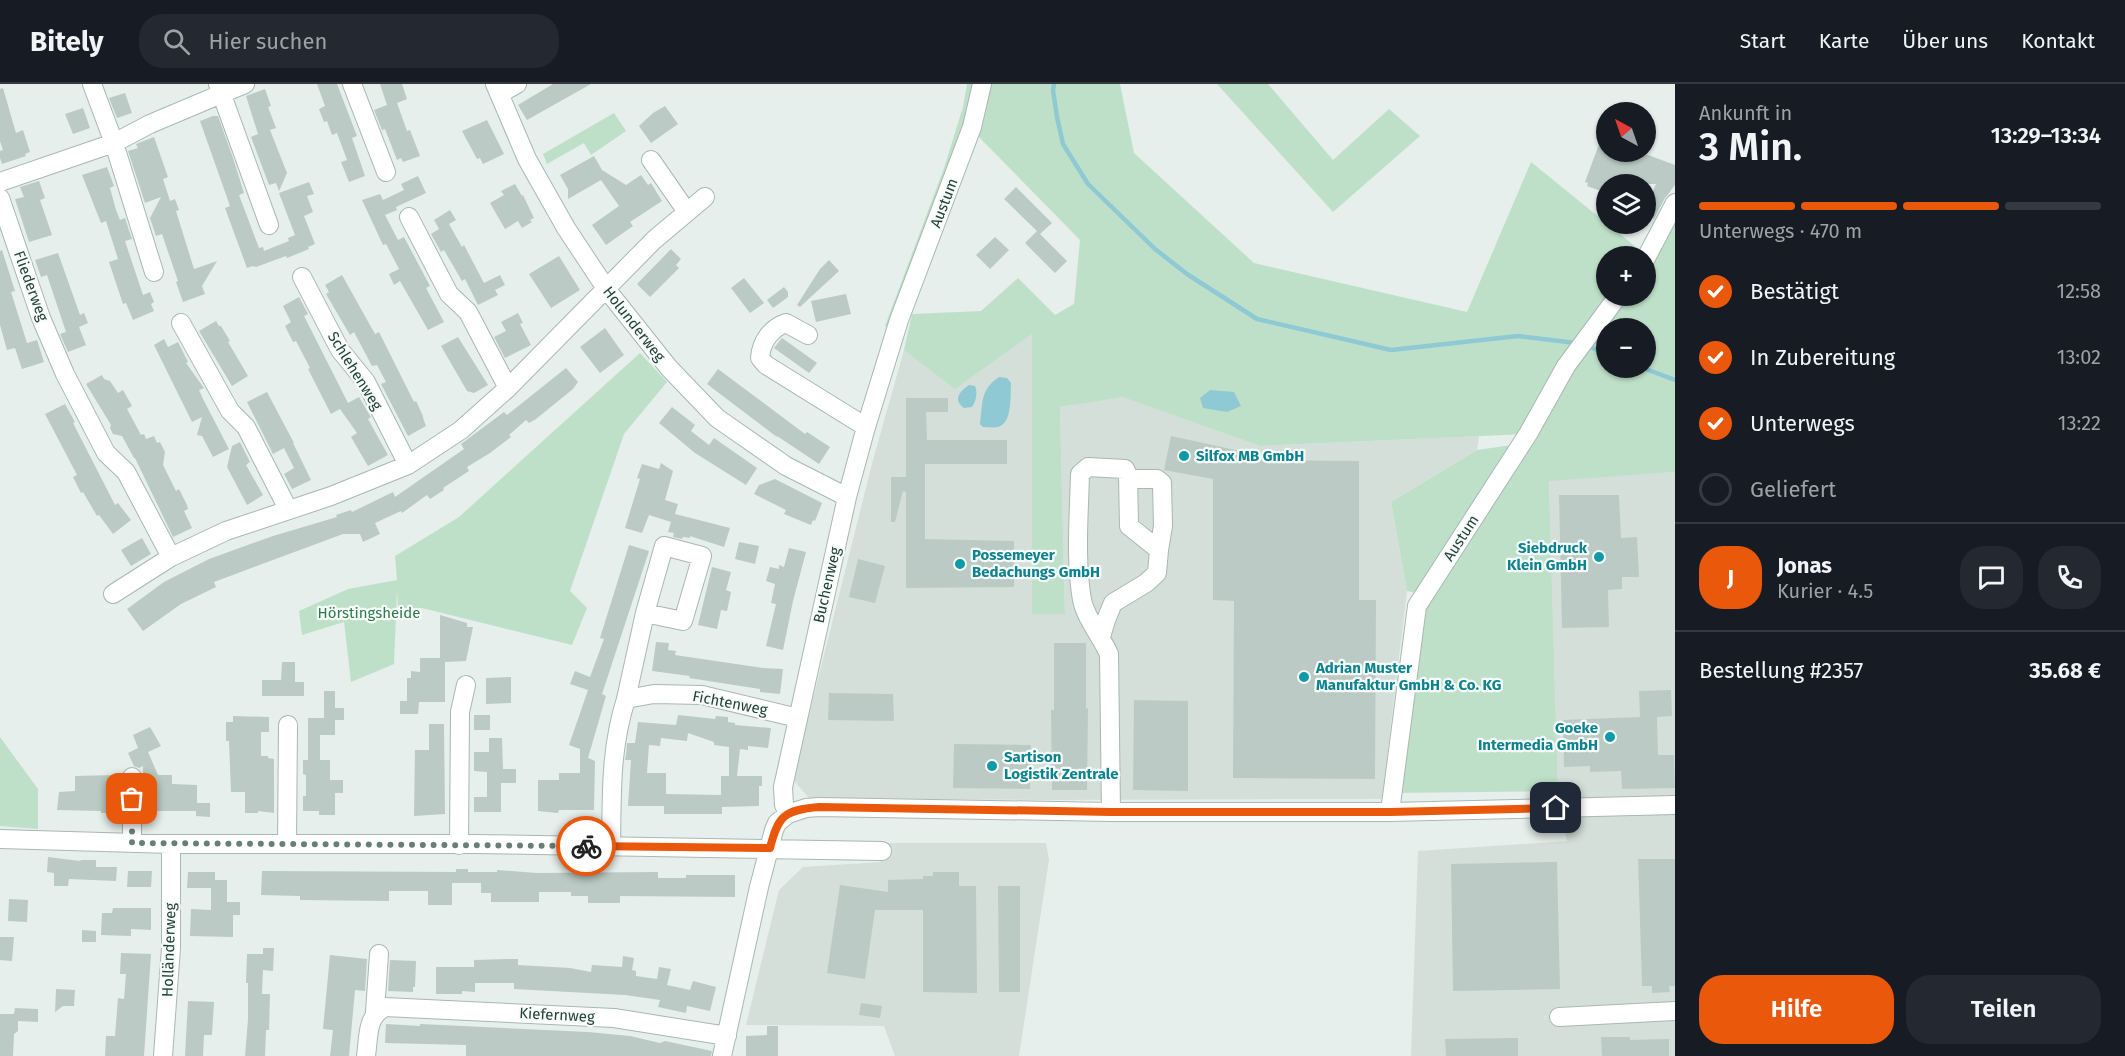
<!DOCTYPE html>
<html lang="de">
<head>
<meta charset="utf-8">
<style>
  :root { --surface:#171b24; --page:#242831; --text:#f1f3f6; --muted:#9ea1a6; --line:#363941; --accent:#ea580c }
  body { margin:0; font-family:"Fira Sans",sans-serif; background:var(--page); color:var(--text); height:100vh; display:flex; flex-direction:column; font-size:22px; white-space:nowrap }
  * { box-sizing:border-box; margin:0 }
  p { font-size:20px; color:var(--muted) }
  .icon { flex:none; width:33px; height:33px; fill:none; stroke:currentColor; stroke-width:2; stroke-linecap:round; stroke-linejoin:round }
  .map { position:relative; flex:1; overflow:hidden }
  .details { display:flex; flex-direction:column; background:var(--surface); width:450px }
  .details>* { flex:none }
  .needle { width:39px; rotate:320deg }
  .controls { position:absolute; left:1596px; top:18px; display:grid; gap:12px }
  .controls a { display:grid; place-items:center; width:60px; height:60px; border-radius:50%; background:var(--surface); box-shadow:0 2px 4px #0004; font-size:30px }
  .pin { position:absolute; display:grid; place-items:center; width:51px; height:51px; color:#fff; margin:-26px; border-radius:12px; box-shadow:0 3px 9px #0006 }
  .courier { position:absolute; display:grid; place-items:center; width:60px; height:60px; margin:-30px; border:4px solid #ea580c; border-radius:50%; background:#fff; color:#222; box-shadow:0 2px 8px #0007 }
  .summary em { font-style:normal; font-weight:600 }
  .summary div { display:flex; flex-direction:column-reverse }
  .summary { display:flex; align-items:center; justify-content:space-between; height:102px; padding:0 24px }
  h1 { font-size:39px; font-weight:600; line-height:45px }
  .bar { display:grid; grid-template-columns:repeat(4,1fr); gap:9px 6px; align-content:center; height:72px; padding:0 24px }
  .bar i { height:8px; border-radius:4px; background:var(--line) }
  .bar .selected { background:var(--accent) }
  .bar p { grid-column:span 4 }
  .line { display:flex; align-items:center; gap:15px; padding:0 24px; border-top:2px solid var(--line) }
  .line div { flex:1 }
  .round { display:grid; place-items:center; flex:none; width:63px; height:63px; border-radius:24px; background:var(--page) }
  ol { padding:0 24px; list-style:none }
  li { display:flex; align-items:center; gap:18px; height:66px }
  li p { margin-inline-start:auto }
  li .icon { padding:6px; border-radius:50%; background:var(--accent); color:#fff; stroke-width:4 }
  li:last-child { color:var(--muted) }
  li i { width:33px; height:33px; border:3px solid var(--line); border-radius:50% }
  .action { display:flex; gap:12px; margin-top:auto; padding:12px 24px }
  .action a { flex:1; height:69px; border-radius:24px; background:var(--accent); color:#fff; font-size:24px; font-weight:600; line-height:69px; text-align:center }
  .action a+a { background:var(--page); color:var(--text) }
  header { display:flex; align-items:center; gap:36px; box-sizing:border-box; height:84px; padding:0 30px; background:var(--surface); border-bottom:2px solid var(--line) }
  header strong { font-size:28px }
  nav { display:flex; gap:33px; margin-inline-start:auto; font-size:21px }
  .search { width:420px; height:54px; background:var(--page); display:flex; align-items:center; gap:15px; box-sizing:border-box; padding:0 21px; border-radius:24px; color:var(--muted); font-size:22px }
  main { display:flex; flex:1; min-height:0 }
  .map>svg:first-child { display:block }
</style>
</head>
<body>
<header>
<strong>Bitely</strong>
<div class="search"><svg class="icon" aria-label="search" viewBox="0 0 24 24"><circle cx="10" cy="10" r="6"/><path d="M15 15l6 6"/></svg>Hier suchen</div>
<nav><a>Start</a><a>Karte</a><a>Über uns</a><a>Kontakt</a></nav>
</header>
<main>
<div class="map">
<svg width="1675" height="972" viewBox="0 0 1675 972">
  <rect width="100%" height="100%" fill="#e6efeb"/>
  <path fill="#d4dfda" d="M1032,249V530L1065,529L1060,323L1123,312L1260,362L1479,352L1477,366L1391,418L1407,507L1382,715L1041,716L809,714L795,698V686L873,376L904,266L955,304Z
    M1675,388V972H1411L1418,767L1567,757L1558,707L1549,396Z
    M883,759H1046L1049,776L1019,972H895L884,942L746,941L779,806L803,783L881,778Z"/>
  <path fill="#bfe0c8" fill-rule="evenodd" d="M967,0H974L966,35L889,248L885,242L944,84L963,23Z
    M989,0H1120L1134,69L1254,179L1467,228L1531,78L1647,172L1671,146L1675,139V388L1549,397L1558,707L1393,709L1417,522L1527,350L1260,362L1123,313L1060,323L1065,530H1032V250L955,305L904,266L912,230L981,227L1018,194L1055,231L1074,220L1080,156L977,51ZM1606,172H1646V212H1606ZM1606,244H1646V284H1606Z
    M1217,0H1268L1333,76L1389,25L1420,52L1333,128Z
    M614,29L626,47L591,71L584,59L547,80L543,70Z
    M640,269L667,298L624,350L570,507L587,524L572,561L422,524H398L397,507L394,580L351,598L344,538L302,551L299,527L348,505L397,496L395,472L459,433Z
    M1512,361L1417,509L1407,507L1391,418L1477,366Z
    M0,653L38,705V745L0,742Z"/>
  <path fill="#8ec9d4" d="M999,293L1007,294L1011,299C1010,311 1013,339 998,343C994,344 988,343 983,343L980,340C983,318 980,306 999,293Z
    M969,301L975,302C978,309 976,317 972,323L964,324C952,316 960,307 969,301Z
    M1210,306L1234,308L1241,322L1227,328L1203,324L1200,314Z"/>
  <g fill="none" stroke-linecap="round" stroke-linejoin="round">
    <path stroke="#8ec9d4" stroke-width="4.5" d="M1054,0L1053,6L1057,33L1063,60L1088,100L1155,165L1187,190L1257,235L1391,266L1518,252L1576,259
      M1587,262L1606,269
      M1643,284L1675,296"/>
  </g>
  <path fill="#bbcac4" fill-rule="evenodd" d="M317,0H337L357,52L352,54L365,92L349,98L341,78L347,76L337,49L332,51L327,37L324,38L319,25L325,22Z
    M380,0H402L407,15L397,19L407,47L410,46L420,72L403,78L401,74L397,76L385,45L382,46L374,26L387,21Z
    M553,0H591L527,36L518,21Z
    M3,4L16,49L23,46L30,68L25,70L26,72L2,80L0,74V67L3,66L0,57V5Z
    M265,5L271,22L268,23L276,44L270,46L287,89L279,107L276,99L269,101L251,53L258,50L246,12Z
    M125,9L132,29L117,34L109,14Z
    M665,22L678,40L651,59L639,42L653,29Z
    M83,24L90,44L73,50L65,30Z
    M213,32H218L233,74L244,109L239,111L259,164L263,163L264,167L289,157L288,154L295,151L279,109L309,98L314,110L307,112L313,128L304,132L315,160L308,163L309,165L287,174L286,172L256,183L253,182L247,184L225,124L230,122L200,37Z
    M487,36L504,70L483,80L480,74L477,75L462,47Z
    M1605,44L1606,68H1640L1675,81V101L1665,114L1654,135L1646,130V122L1656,100H1606V109L1587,102L1588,99L1585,98Z
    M154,53L168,93L163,95L170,117L175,115L179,126L176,127L194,185L217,177L202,202L205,210L183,218L176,198L178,197L162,150L156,152L150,134L161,113L145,119L128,67L138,64L136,60Z
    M594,72L602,86L626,101L641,91L648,101L651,99L662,117L630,138L633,142L606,161L592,141L619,122L601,96L568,115V105L560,91Z
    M107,83L114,102L110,104L116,126L120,136L125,134L132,155L125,157L143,211L150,208L154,218L151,220L154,227L133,236L126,219L123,220L109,178L118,175L106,137L101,139L82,91Z
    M418,92L426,109L396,123L397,126L385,131L398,156L404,153L430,202L426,204L444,238L428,246L400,197L394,201L389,190L399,185L386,160L383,161L362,116L380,110L383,116L404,106L401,100Z
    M39,97L45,114L40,116L52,151L29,158L15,115L24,113L20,103Z
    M515,100L522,112L523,111L534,134L530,136L532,138L522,144L518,137L505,145L490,119L504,111L501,107Z
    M1016,103L1052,139L1040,150L1067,177L1055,189L1025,159L1037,147L1004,115Z
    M450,126L456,136L449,140L462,163L464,161L484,199L500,191L505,201L495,206L498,211L478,221L465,195L462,197L444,166L441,168L431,150L439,145L434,136Z
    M995,153L1009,166L990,185L976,171Z
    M671,165L681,175L676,181L679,184L650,213L637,200Z
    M2,166L15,207L11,208L27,259L37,256L44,278L22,285L15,264L7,266L0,241V167Z
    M58,169L80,231L84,229L88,239L79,243L86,261L68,268L60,250L66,248L47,191L41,193L35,176Z
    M559,172L580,206L551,224L529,190Z
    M829,176L839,187L800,223L797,221L820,185Z
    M342,191L375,250L379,248L414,318L416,317L423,332V334L426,342L408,352L381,300L386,298L377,281L372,282L354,248L350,251L326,210L329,208L325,201Z
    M744,194L764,219L750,229L731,204Z
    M784,203L788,208V213L773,224L767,216Z
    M846,210L851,230L816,238L811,217Z
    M299,213L308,230L304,232L348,319L359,313L371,333L368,335L388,371L368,382L351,353L357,349L340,325L331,330L308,285L310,284L296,257L293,258L285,242L291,238L283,222Z
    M518,229L523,239L520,240L531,261L505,274L494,253L506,247L501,238Z
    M216,237L219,242H221L230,257L228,258L248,292L232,302L199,247Z
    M605,244L624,271L600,289L580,263Z
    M458,253L488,301L474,309L467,307L441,262Z
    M782,254L817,279L809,289L774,264Z
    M164,255L168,263L178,258L188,278L186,279L204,304L199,306L203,315L229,365L213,373L202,352L197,351L202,333L192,338L154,261Z
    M566,284L578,298L573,305L536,335L529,339L526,336L509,351L511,353L490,369L467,383L469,387L443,404L444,406L430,415L427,411L402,429L401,427L375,439L380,450L363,458L360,450H343L214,498L216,503L181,520L143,547L127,525L164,498L209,475L273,452L337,433L336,431L351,426L352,428L393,408L395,413L464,365L461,360L504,328L507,331Z
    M718,285L805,350L807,348L830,363L819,380L777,352V353L707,300Z
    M102,291L104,295L110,297L118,309L123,306L132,322L127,325L141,351L144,350L146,355L154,352L157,359L160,358L165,368L163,381L176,407L179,405L187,421L188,425L184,427L192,444L173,453L135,374H134L122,352L113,350L110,344L111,341L86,300Z
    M267,308L294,359H293L311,396L292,405L284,390L294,384L284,364L273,370L247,318Z
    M906,314H948V328H926L927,356H1007V380H925V455L1014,457V503L906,504V408L903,407L895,438H891V393H906Z
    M65,320L75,338L73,339L115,421L118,419L131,436L113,450L99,431L97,432L83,408L81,409L73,393L77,391L45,330Z
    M672,323L695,341L691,347L709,361L714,354L757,384L746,401L695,369L659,339Z
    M1171,352L1240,367L1238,376L1359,377V516H1376L1375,695L1233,694L1234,517L1213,516V395L1164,386Z
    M240,358L250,378L246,381L263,411L247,421L227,383L232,362Z
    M661,379L673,387L665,416L678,420L675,430L730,444L724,463L690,452V454L683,453L682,455L673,453L674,449L668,448L671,438L649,431L642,449L625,444L640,395L637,394L642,380L659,385Z
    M775,395L822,419L815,437L813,436L811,441L784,430L786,426L754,410L759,401Z
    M1559,411H1619L1621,454L1637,453L1639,493H1622V505L1608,506L1609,543L1562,544Z
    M142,454L151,470L131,482L121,466Z
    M739,458L759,462L755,480L735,475Z
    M629,461L649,467L602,610L606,612L588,674L595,677L594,726H559L558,729L538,727V696H559V689H580V665L569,661L588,606L570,600L575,587L590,593L604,555L600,554Z
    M789,464L806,468L793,517L783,566L766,562L776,520L771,519L775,500L766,497L770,483L779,485V481L784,483Z
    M858,475L885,482L875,519L849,513Z
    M712,483L731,488L726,506L731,508L727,527L721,526L717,545L698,541Z
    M440,531L467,539V543H473L466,577L445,578V618H419L418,630H400V617H407V594H411V587L420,588V574H440Z
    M656,558L669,559L668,566L676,567L675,571L763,584L783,585L780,610L760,608V605L689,594L690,592L652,587Z
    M1054,559H1086V625L1088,624L1087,706H1052L1051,626H1054Z
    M282,578H295V598H304V612H262V596H281Z
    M511,593V619L486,620V594Z
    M1671,606L1672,632L1657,633L1658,671H1674L1675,704L1622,705L1621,687L1590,688V682L1564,683L1563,636L1640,633L1639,607Z
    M324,607H335V624H344V636H335V651H320V676H330V696H343V709H335V731H319V727H303V712H306V691L303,690V676H308V634H324Z
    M829,609L893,610L894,637L828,636Z
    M1134,616L1188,617V707L1133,706Z
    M474,631H490V646H474Z
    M678,631L715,635L716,632L728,633V638L735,639V641L771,644L768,664L748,662V666L740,665L737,692H762V702H759V722L722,723V730H664V722H628L631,676H625L626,671L627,659H635L638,638L676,641ZM688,649L714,658V661L729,663V692H721V711L666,710V689H647L649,661L660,662L661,654L687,657Z
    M233,632L269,633V648H261V672H268V674L274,675V729L258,727V729H245V708H231L229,657H226V638H233Z
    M429,640H444L445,730L414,732L415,666H429Z
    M150,643L161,662L148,668L158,691H172V700L197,701V719H210V733L196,732V727H146V715H143V682L139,684L134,682L128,669L138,664L133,651Z
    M489,654H502L503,685H516V699H501V728H474V713H487V688L474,687V668H489Z
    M954,660L1031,661L1030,705L953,704Z
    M115,691V700H118V729H101V727L57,726L59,708L75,707V692Z
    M48,773L80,777L81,776H96V783H117L116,797L69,795L68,802H54V789L47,788Z
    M1638,775H1675V902H1669L1670,908L1652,909V902H1642Z
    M1557,778L1560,905L1453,907L1451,780Z
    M456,785H468V788H497V786L537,789L658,788V794H686V791H735V813L620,812V819H588V812H571V808H539V818H491V809H481V799H452V821H428V807H389V817L300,816V812L261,811L262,787L456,788Z
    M128,787H152L151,803H127Z
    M188,788H215V796H227V818H240V831H233V853L190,852L191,825L211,826V804H187Z
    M933,788H959V802H976L977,909L923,908V826H875L865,895L827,889L840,801L888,808V796L923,795V792H933Z
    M998,802H1020V908H999Z
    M9,815L28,816L27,838L8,837Z
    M113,824H151V846L131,845V852L101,851L102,829H112Z
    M82,846L96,847V858H82Z
    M0,853H14L12,877L0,876Z
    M263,864H274L273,887L263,886L262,910H270L269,946H266L265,972H245L248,935V899H246L247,870H263Z
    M121,869L151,870L144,972H105L106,952H115L118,914L124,915L126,890H120Z
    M330,871L367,875L365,907L355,906L349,972H330L333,946L323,945Z
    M623,872L634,874L632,886L636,887V892L657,895L659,883L671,885L667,901L690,906L693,897L716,903L710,927L687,922L686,929L658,923L660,916L625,911L514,905V899H475V908L462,907V910H436V883H474V876L508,875H518V881L570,884L591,888L592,881L622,883Z
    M390,876L416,877L415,903H413V908L388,907Z
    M56,905L75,906L74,922H63L55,928Z
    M188,917L214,918L212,951H204L203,972H185Z
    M861,919L882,922L880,934L859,931Z
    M15,924L38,925V938L18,937V947L14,950L13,972H0V930H14Z
    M386,940L420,942V940L588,948L630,952L660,959L665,957L712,967L711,972H466V961L385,959Z
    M767,942H778V972H746V952L767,951Z
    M1601,953H1630V956L1669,955V972H1602Z
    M1518,954V972H1446L1445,955Z"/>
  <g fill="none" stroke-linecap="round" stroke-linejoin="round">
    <g stroke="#a8b8b2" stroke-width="20">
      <path id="minor" d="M92,0L114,59L154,188
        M218,0L269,141
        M352,0L386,88
        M495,0L527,75L566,144L607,206L669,284L717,334L786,382L847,413
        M499,10L517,0
        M651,76L687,128
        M0,98L114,59L150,40L245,0
        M0,114L41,234L65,290L106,369L126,388L171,473
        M409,133L449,210L468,228L508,304
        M1646,174L1675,119
        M302,193L340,266L366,298L408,381
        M181,239L230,327L246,343L288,425
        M808,251L786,239C771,244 761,258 760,274L766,281L866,343
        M1128,395H1157L1162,399L1163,442L1159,466
        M113,510L171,473L226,447L331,412L408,381L461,346L508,304L654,156L705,113
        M1101,553L1106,536L1113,519L1146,499L1157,489L1159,466L1129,442L1128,391L1125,385L1088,383L1080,390C1079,431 1075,475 1082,516C1086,535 1101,552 1109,570L1111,728
        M626,615L645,529L664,462L702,472L683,537L645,529
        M132,693V759
        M1390,728L1417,522L1528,350L1566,282L1618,212
        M788,730L784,721L783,703L847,413L866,343L899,236L972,43L982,0
        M0,755L171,760H474L882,767
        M287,760L288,641
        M459,761L460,628L466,601
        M611,762C612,709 610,666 626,615L654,610L702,611L798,634
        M375,928L379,870
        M1559,933L1675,927
        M163,972L171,864V760
        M366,972C369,952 366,933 385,923L614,934L727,952
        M722,972L759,803L774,746L777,739L788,730L806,724L819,723L1111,728H1390L1675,721"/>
    </g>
    <use href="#minor" stroke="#fff" stroke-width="18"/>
  </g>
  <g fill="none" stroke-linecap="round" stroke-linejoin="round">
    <path stroke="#687f78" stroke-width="6" stroke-dasharray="0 10.8" d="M132,715V759L586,762"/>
    <path stroke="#ea580c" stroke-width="8" d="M586,762L770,764C778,732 784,726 819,723L1111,728H1390L1556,724"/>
  </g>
  <g fill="#0f9aa8" stroke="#f7fbf9" stroke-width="2">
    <circle cx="1184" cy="372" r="6"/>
    <circle cx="1599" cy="473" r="6"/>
    <circle cx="960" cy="480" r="6"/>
    <circle cx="1304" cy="593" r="6"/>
    <circle cx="1610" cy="653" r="6"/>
    <circle cx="992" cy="682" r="6"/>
  </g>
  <g text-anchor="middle" stroke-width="4.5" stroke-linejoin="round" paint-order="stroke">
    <g font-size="15" fill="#24423a" stroke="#f7fbf9">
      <text transform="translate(944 119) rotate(-69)" y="5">Austum</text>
      <text transform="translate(31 202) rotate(70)" y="5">Fliederweg</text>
      <text transform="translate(634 240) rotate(52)" y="5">Holunderweg</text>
      <text transform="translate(355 287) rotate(58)" y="5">Schlehenweg</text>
      <text transform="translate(1461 454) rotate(-57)" y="5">Austum</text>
      <text transform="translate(827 501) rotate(-77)" y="5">Buchenweg</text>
      <text transform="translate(730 619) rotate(11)" y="5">Fichtenweg</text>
      <text transform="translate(169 866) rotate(-88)" y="5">Holländerweg</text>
      <text transform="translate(557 931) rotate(3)" y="5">Kiefernweg</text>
    </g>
    <g font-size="15" font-weight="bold" fill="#0d838f" stroke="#f7fbf9" text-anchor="start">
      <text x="1196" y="377">Silfox MB GmbH</text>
      <text x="1587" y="469" text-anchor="end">Siebdruck<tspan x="1587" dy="17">Klein GmbH</tspan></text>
      <text x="972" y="476">Possemeyer<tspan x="972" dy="17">Bedachungs GmbH</tspan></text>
      <text x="1316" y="589">Adrian Muster<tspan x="1316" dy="17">Manufaktur GmbH &amp; Co. KG</tspan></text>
      <text x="1598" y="649" text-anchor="end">Goeke<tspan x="1598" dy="17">Intermedia GmbH</tspan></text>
      <text x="1004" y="678">Sartison<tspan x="1004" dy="17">Logistik Zentrale</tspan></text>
    </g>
    <g font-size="15" fill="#2d7a4b" stroke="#f7fbf9">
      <text x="369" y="534">Hörstingsheide</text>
    </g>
  </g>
</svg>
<div class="controls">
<a><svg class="needle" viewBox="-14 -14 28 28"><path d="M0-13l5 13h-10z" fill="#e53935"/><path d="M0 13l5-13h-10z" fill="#9ea1a6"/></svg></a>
<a><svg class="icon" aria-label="layers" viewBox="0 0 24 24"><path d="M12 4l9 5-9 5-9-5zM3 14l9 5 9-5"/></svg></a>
<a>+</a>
<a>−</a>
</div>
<div class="pin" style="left:132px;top:715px;background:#ea580c"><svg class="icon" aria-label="bag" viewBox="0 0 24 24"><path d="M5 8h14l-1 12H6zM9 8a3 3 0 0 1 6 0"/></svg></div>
<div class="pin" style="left:1556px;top:724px;background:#1f2937"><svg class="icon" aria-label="home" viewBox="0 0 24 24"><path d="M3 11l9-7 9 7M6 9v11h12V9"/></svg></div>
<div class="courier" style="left:586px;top:762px"><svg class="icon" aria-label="bike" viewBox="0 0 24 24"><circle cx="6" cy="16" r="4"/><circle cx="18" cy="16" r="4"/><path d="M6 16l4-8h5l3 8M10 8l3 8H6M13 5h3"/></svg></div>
</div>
<section class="details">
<div class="summary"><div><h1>3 Min.</h1><p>Ankunft in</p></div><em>13:29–13:34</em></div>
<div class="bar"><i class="selected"></i><i class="selected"></i><i class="selected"></i><i></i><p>Unterwegs · 470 m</p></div>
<ol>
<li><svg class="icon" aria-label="check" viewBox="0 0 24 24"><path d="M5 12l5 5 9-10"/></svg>Bestätigt<p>12:58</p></li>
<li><svg class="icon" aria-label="check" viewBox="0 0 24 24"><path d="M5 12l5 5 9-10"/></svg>In Zubereitung<p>13:02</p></li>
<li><svg class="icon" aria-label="check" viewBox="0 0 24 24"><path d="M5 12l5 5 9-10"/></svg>Unterwegs<p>13:22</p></li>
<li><i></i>Geliefert</li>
</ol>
<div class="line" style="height:108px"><b class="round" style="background:var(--accent);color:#fff">J</b><div><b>Jonas</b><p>Kurier · 4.5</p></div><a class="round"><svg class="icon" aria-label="chat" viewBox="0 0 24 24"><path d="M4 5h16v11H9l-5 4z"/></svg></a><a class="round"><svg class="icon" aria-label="phone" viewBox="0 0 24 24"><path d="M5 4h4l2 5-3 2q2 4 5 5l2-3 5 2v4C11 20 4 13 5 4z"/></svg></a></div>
<div class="line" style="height:78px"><div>Bestellung #2357</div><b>35.68 €</b></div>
<div class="action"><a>Hilfe</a><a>Teilen</a></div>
</section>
</main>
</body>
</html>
